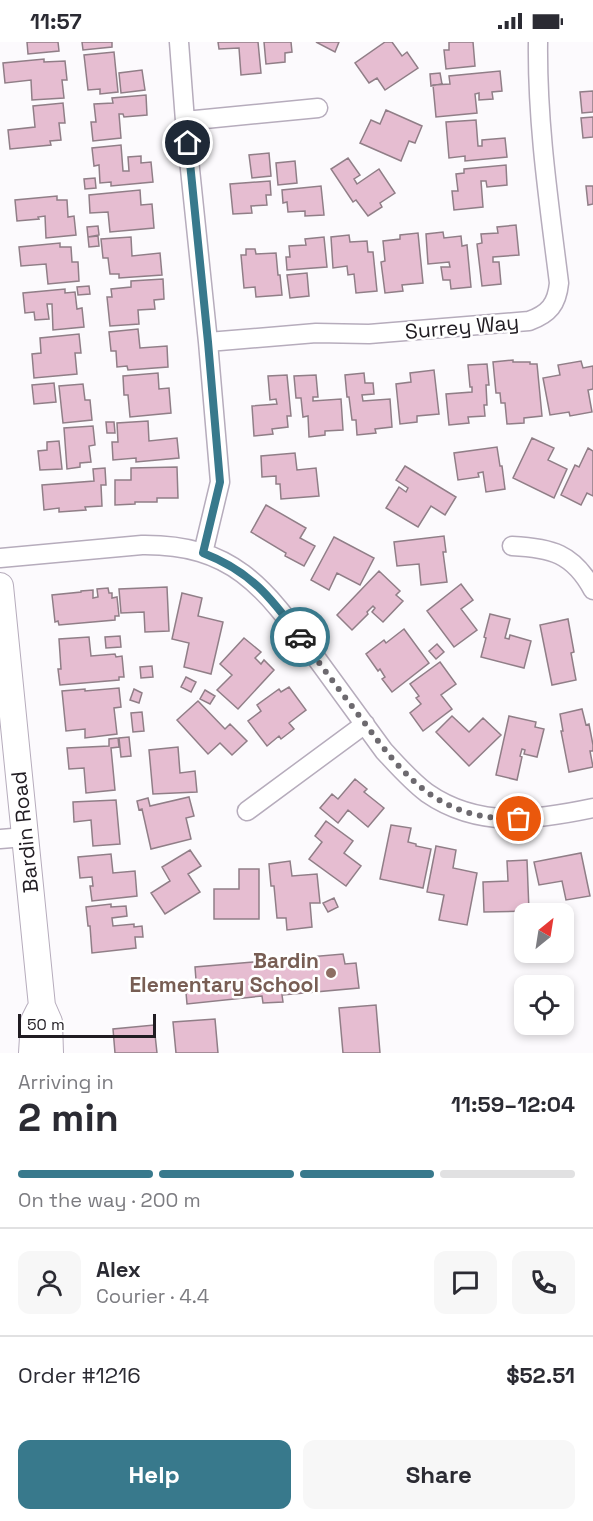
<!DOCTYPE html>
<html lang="en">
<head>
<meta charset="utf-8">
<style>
  :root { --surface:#fff; --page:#f7f7f7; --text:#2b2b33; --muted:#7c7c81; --line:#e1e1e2; --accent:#38798c }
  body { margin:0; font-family:"Space Grotesk",sans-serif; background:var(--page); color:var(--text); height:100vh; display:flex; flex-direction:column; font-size:22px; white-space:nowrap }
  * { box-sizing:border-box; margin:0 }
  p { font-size:20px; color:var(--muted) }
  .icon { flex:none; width:33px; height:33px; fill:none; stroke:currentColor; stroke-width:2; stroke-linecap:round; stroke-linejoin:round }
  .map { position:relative; height:1011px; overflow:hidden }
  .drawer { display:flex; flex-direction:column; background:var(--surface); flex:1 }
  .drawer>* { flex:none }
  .needle { width:39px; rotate:30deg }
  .tools { position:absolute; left:514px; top:861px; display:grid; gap:12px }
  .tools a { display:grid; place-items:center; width:60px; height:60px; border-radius:12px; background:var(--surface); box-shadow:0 3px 9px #0003; font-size:30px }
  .scale { position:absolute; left:18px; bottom:15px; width:138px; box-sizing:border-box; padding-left:6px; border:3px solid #201c22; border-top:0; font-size:16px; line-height:21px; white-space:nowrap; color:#201c22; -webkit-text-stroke:4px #fff; paint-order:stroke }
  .pin { position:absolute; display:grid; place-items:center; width:51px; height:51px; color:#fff; margin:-26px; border:3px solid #fff; border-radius:50%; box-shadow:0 2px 6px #0007 }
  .courier { position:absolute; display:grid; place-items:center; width:60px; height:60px; margin:-30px; border:4px solid #38798c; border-radius:50%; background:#fff; color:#222; box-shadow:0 2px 8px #0007 }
  .summary em { font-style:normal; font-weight:700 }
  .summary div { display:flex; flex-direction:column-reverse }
  .summary { display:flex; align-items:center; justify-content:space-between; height:102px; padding:0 18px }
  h1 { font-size:39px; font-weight:700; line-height:45px }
  .bar { display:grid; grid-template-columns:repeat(4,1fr); gap:9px 6px; align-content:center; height:72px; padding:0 18px }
  .bar i { height:8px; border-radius:4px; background:var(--line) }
  .bar .selected { background:var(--accent) }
  .bar p { grid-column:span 4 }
  .line { display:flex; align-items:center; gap:15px; padding:0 18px; border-top:2px solid var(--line) }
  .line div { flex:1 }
  .round { display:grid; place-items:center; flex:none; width:63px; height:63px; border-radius:12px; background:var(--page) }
  .action { display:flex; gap:12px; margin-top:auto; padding:12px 18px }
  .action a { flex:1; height:69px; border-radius:12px; background:var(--accent); color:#fff; font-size:24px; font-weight:700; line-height:69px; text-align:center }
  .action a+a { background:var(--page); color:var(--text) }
  .status { display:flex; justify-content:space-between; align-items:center; height:42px; padding:0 30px; background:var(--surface); direction:ltr }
  .status svg { height:16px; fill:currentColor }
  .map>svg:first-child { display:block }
</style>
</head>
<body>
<div class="status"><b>11:57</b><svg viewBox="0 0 49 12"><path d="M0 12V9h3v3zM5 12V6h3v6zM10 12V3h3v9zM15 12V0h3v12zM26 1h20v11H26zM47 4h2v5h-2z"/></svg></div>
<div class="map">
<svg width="593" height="1011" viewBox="0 0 593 1011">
  <rect width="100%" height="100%" fill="#fcfafd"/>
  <path fill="#e6bdd1" stroke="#907e87" stroke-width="1.5" d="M27,0H58L59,9L28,12Z
    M82,0H112V5L83,8Z
    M218,0H258L261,31L241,33L239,6L219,7Z
    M264,0H291L292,10L285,11V20L266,22Z
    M316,0H339L335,10Z
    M385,0H392L402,14L407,10L418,26L385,48L377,36L369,41L355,21Z
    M449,0H473L475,24L446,27L444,8H449Z
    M114,10L118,50L100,52V47L88,48L84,13Z
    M44,17V20L65,19L67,38H62L64,56L32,58L31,38L5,41L3,21Z
    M142,28L145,48L121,51L119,31Z
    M500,29L502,49L492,50L493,57L479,58V51L475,52L477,71L436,75L433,43L450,42L449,34Z
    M440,31L442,42L431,44L430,32Z
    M593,49V70L582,71L580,50Z
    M146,53L147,73L124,75L123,72H119L121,96L93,99L91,80H96L94,62L113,61L112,56Z
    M63,61L65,81H59L61,98L50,99L51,103L10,107L8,88L35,85L33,64Z
    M386,68L422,84L415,101L409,99L401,119L360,101L371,78L380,82Z
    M593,75V95L583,96L581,76Z
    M476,78L478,104H482V98L505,96L507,115L465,119V114L449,116L446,80Z
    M121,103L123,129H129L128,115L141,114V121L151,120L153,140L111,144V140L100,141L99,123L94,124L92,106Z
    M269,111L271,134L252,136L249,113Z
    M348,116L360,133L354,137L357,142L379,127L395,151L380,161L382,165L368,174L356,158L353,160L331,127Z
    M295,119L297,141L278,143L276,121Z
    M506,123L507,143L487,145L486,139H481L483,165L454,168L452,149H458L456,132L464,131V127Z
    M95,136L96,146L85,147L84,137Z
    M270,139L271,153H266L267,163L251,164L252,171L233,172L230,142Z
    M321,144L324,173L305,174V169L288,170L287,160L283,161L282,148Z
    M586,144H593V162L588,163Z
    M140,148L141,163L152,162L154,186L110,190L108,170L90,171L89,153Z
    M57,154V158H67L68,175L74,174L76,193L46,196L45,174L38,175L39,177L17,179L15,158Z
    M516,183L519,213L493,215V220H499L501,242L482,244L477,202L482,201L481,192L498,191L497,185Z
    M98,184L99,193L88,195L87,185Z
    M443,190L444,196L461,194L462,204L467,203L471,245L451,247L450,238H443L441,225H450L449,220L428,222L426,192Z
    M418,191L423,241L402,243L403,249L385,251L381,220L385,219L383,199L400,197V193Z
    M349,193L350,200L367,199L368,210H373L377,249L356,251L354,232L348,233L347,224L333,226L331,195Z
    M98,194L99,204L89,205L88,195Z
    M131,195L132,214L160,211L162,233L119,236V232H110L108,216H103L101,197Z
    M324,195L327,225L287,228L286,215H290L289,204L306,203L305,197Z
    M60,201V205H71L72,220H78L79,239L48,242L46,222L21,224L19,205Z
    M246,207H255L256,212L276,211L278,233H280L282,253L256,255L255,245L244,246L241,213H246Z
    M307,231L309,254L290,256L287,233Z
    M163,237L164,257L154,258L155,267L138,268L139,282L110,284L107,255H112L111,247L131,245V239Z
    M89,244L90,252L78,253L77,245Z
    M65,247V251L75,250L77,267L82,266L84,285L53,288L52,262H47L49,277L35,278L34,270L25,271L23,251Z
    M138,287L140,306L167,304L168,325L128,328L127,324L117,325L116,309H111L109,290Z
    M79,292L81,311H75L77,332L34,336L32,312L41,311L40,296Z
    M513,318V320H530V322H537L542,374L524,376V381L507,382L505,361H501L500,351H496L493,320Z
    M581,319L583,326L593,324V347L588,348L592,370L570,374L569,370L550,373L543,336L560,333L558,323Z
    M487,322L489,343H486L487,363H484L485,374L468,375L469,381L449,383L446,352L472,350V345H470L468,323Z
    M434,328L439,372L417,374V380L400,382L396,342L411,340L410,331Z
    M158,331L159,347L169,346L171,371L130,375L128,353H124L123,334Z
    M364,331L365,341H373L374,352L362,353L363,359L390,357L392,385L375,387L376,391L357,393L356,378H352L349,355H347L345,333Z
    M287,333L291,374H287L288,385L272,387L273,392L254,394L252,364L277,362L276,357L270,358L268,334Z
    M316,333L318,355H313V359L341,357L343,388L325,389V393L309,395L308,374L303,375L301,356H296L294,334Z
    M54,341L56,360L34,362L32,343Z
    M83,342L85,358H90L92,378L63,381L59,344Z
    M148,379L149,399L177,396L179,416L136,420V416L113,418L112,400H118L117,381Z
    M106,380H114L115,391H107Z
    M93,384L95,403L89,404L91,420L80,421V425L67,427L64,386Z
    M532,396L554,406L548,418L567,427L554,456L513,436Z
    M59,399L62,427L40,428L38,409L47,408V400Z
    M497,405L500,424H502L505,447L486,450L483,430L478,431L479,435L458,438L454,411Z
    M588,406L593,409V454L587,451L581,463L561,453L575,423L579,425Z
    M295,411L297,428L316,426L319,454L281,457L280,442H276V434L262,435L261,414Z
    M405,424L456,455L445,473L431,464L418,485L386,466L399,445L406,450L408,446L396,438Z
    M177,425L178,456H157V460H135V462L115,463V438H131V426Z
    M105,426L106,443H101L102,464L85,465L86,468L59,470V466L44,468L42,443L94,439L93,427Z
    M266,463L306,486L300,496L315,504L304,524L285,514L286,511L251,490Z
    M444,494L446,510H443L447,540L421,543L419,522L397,524L394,500Z
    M334,495L374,516L360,543L337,531L329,548L311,538Z
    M379,529L400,549L396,553L403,559L383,580L372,570L375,566L373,564L367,570L368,572L352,588L337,573Z
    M461,542L473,558L461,567L477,588L454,605L427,569Z
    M167,545L169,589L145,590L144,570L121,571L119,547Z
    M108,546L109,551H112V556L117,555L119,574H115V578L59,583L58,579L55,580L52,553L81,550V549L93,548V556L98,555L97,547Z
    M182,551L202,556L198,574L223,580L211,632L184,625L189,601L172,597Z
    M490,572L510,577L505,596L509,597L510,593L531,599L524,626L481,615L486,596L484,595Z
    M568,577L574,610L571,611L576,638L552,643L540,583Z
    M404,587L429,621L392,650L382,637L385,635L380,627L378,629L366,612L384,598L386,601Z
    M120,594L121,605L106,606L105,595Z
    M89,595L91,614L115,612L116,615L122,614L124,635H119V638L60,643L58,627H61L59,597Z
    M244,596L261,610L255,616L261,622L264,618L274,628L238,667L217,648L232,633L220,622Z
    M437,602L444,610L436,617L429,609Z
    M440,620L456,642L441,653L452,667L423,689L410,671L421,662L416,656L419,654L410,642Z
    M152,624L153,635L141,636L140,625Z
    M186,635L196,640L191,650L181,645Z
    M289,645L306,668L289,681L294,687L281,697L279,694L267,704L248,679L261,669L257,663L279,647L281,650Z
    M119,646L121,665L114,666L117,692L85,696V687L66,689L62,649L85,647V649Z
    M134,647L142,651L139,661L130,658Z
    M205,648L215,654L210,662L200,657Z
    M198,659L225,687L230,682L247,699L232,713L220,701L208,712L177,678Z
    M582,667L586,683L589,682L593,703V709H590L593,725L569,730L561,689H563L560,672Z
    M142,670L144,689L133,690L131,671Z
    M452,674L469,690L483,676L501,693L469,724L436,690Z
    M509,674L536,680L535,685L544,687L537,715L524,712L525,708L522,707L520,714L522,715L517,738L496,733Z
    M129,695L131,714L121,715L119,696Z
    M118,696L119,705L111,706L115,748L86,751L84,726L69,727L67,706L109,704V697Z
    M178,705L180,731L195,729L197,750L153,752L149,708Z
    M355,737L367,747L364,750L384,766L368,785L348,768L338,781L320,766L332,752L338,757Z
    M189,755L194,774L186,776L191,797L151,807L142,767L139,768L137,759L148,756L150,764Z
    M116,758L120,802L93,804L91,778L74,780L73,760Z
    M326,779L353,799L344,811L361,824L346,844L309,817L322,800L315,794Z
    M391,783L411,786L408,800L416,802V804L431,807L423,846L380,837Z
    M436,804L456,808L453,826L477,831L467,883L439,878L444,853L427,850Z
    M190,808L201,824L188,832L200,850L165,872L151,851L170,839L162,825Z
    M581,811L590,854L566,858L562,839L539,843L534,820Z
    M111,812L113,831L135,829L137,854L92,859L90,844H93L92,835L80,836L78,815Z
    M527,818L529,869L484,870L483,840L508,839L507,819Z
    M290,819L292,834L317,832L320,861H310L312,885L287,888L286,876H277L274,844H271L269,822Z
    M239,827H259V877H214V847H239Z
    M334,856L338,865L328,870L323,861Z
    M111,862V865L126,864L127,874L112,876L113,884L134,882V885L142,884L143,895H135L136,906L92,911L90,884H88L86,865Z
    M343,912L345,922L356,921L359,946L282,953L283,960L263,961L262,954L187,962L185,939L196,938L195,925Z
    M376,963L380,1011H343L339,966Z
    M215,977L218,1011H176L173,980Z
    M154,983L157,1011H115L113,987Z"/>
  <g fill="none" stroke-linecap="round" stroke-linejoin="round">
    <g stroke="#b6acbc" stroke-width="21">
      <path id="street" d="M179,0L185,79L208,300L220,440L203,511
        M185,79L318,66
        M208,300L316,291L369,292L529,279C549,272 557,262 559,241C549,161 537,81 538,0
        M512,504C551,506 573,511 593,548
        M0,516L142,503C233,502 264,545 314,613C337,645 361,677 384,709C398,724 411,739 427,751C479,787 536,778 593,766
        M247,769L365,682
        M0,797L25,795"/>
    </g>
    <g stroke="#b6acbc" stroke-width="28">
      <path id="secondary" d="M0,544L42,964L49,980L50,1011
        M32,1011L34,979L39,969"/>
    </g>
    <use href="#street" stroke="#fff" stroke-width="18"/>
    <use href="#secondary" stroke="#fff" stroke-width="26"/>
  </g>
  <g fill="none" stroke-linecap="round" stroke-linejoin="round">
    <path stroke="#6d6a6f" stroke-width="6" stroke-dasharray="0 10.8" d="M300,595C320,622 340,649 361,676C405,736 438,778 519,777"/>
    <path stroke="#38798c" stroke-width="8" d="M188,101L208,300L220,440L203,511C250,529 271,555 300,595"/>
  </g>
  <circle fill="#8d6e63" stroke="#fff" stroke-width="2" cx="331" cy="931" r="6"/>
  <g text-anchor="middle" stroke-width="5" stroke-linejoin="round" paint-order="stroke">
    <g font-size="21" fill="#201c22" stroke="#fff">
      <text transform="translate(462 285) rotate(-5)" y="7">Surrey Way</text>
      <text transform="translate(25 790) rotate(-96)" y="7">Bardin Road</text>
    </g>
    <g font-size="21" font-weight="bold" fill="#785e54" stroke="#fff" text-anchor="end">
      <text x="319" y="926">Bardin<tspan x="319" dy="24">Elementary School</tspan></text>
    </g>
  </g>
</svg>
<div class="tools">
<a><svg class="needle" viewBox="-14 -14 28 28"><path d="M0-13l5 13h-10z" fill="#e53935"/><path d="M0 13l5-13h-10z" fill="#7c7c81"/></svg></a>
<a><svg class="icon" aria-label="locate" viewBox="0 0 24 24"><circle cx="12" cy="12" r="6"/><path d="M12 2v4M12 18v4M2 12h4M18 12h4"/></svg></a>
</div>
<div class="scale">50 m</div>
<div class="pin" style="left:519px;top:777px;background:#ea580c"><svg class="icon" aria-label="bag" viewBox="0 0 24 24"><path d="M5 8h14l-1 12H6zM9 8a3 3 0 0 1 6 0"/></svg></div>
<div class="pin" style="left:188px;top:101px;background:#1f2937"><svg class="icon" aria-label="home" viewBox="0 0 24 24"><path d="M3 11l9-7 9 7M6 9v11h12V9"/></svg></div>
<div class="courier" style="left:300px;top:595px"><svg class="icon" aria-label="car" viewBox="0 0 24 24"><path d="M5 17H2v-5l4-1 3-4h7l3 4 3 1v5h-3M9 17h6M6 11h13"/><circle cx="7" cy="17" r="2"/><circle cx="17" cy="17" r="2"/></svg></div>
</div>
<section class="drawer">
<div class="summary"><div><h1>2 min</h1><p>Arriving in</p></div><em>11:59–12:04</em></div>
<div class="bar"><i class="selected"></i><i class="selected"></i><i class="selected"></i><i></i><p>On the way · 200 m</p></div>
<div class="line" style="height:108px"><a class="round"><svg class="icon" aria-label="person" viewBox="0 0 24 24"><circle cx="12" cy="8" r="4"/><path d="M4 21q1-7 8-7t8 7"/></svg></a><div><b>Alex</b><p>Courier · 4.4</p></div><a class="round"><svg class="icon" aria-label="chat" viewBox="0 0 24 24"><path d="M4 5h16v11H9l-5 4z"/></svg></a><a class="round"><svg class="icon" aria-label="phone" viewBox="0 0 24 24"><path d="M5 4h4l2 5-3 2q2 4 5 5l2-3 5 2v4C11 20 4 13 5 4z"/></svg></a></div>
<div class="line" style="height:78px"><div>Order #1216</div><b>$52.51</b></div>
<div class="action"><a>Help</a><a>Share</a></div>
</section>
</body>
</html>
